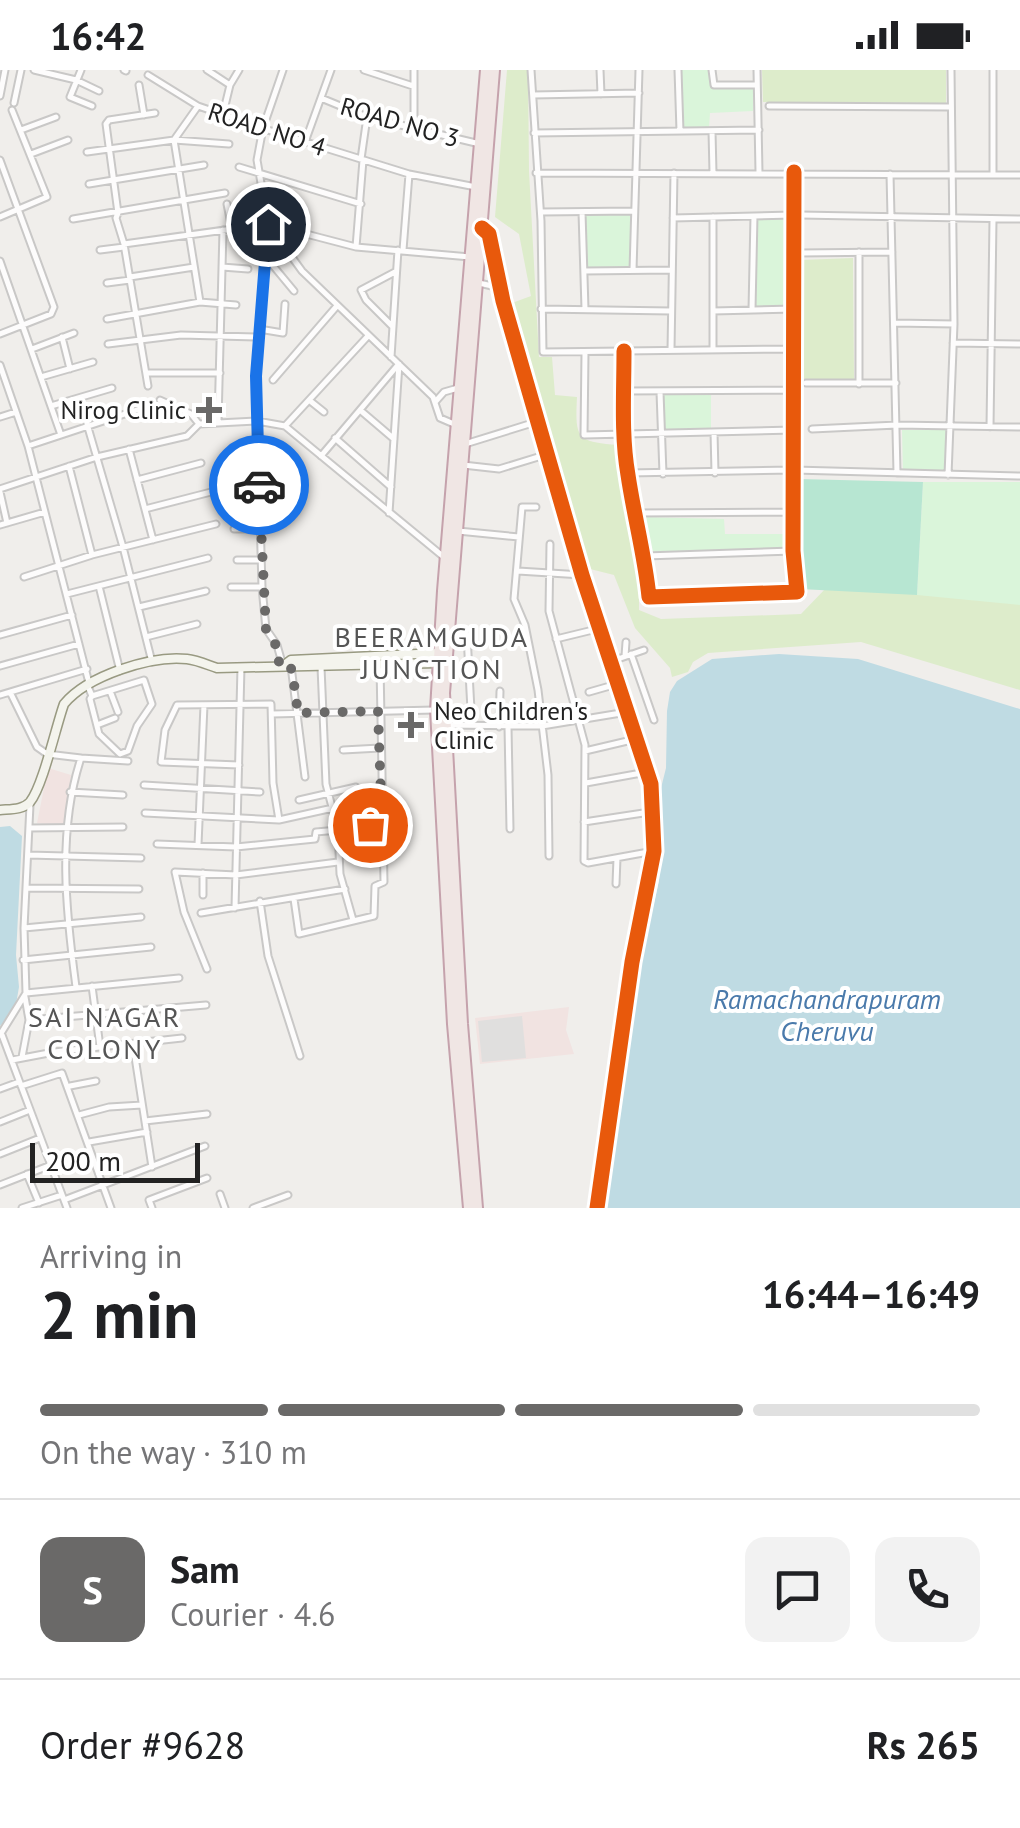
<!DOCTYPE html>
<html lang="en">
<head>
<meta charset="utf-8">
<style>
  :root { --surface:#fff; --page:#f2f2f2; --text:#202124; --muted:#757577; --line:#e0e0e0; --accent:#6a6968 }
  body { margin:0; font-family:"PT Sans",sans-serif; background:var(--page); color:var(--text); height:100vh; display:flex; flex-direction:column; font-size:38px; white-space:nowrap }
  * { box-sizing:border-box; margin:0 }
  p { font-size:32px; color:var(--muted) }
  .icon { flex:none; width:55px; height:55px; fill:none; stroke:currentColor; stroke-width:2; stroke-linecap:round; stroke-linejoin:round }
  .map { position:relative; height:1138px; overflow:hidden }
  .panel { display:flex; flex-direction:column; background:var(--surface); flex:1 }
  .panel>* { flex:none }
  .scale { position:absolute; left:30px; bottom:25px; width:170px; box-sizing:border-box; padding-left:10px; border:5px solid #222; border-top:0; font-size:28px; line-height:35px; white-space:nowrap; color:#222; -webkit-text-stroke:8px #fff; paint-order:stroke }
  .pin { position:absolute; display:grid; place-items:center; width:85px; height:85px; color:#fff; margin:-42px; border:5px solid #fff; border-radius:50%; box-shadow:0 2px 10px #0007 }
  .courier { position:absolute; display:grid; place-items:center; width:100px; height:100px; margin:-50px; border:8px solid #1a73e8; border-radius:50%; background:#fff; color:#222; box-shadow:0 2px 12px #0007 }
  .summary em { font-style:normal; font-weight:700 }
  .summary div { display:flex; flex-direction:column-reverse }
  .summary { display:flex; align-items:center; justify-content:space-between; height:170px; padding:0 40px }
  h1 { font-size:65px; font-weight:700; line-height:75px }
  .bar { display:grid; grid-template-columns:repeat(4,1fr); gap:15px 10px; align-content:center; height:120px; padding:0 40px }
  .bar i { height:12px; border-radius:8px; background:var(--line) }
  .bar .active { background:var(--accent) }
  .bar p { grid-column:span 4 }
  .line { display:flex; align-items:center; gap:25px; padding:0 40px; border-top:2px solid var(--line) }
  .line div { flex:1 }
  .round { display:grid; place-items:center; flex:none; width:105px; height:105px; border-radius:20px; background:var(--page) }
  .status { display:flex; justify-content:space-between; align-items:center; height:70px; padding:0 50px; background:var(--surface); direction:ltr }
  .status svg { height:28px; fill:currentColor }
  .map>svg:first-child { display:block }
</style>
</head>
<body>
<div class="status"><b>16:42</b><svg viewBox="0 0 49 12"><path d="M0 12V9h3v3zM5 12V6h3v6zM10 12V3h3v9zM15 12V0h3v12zM26 1h20v11H26zM47 4h2v5h-2z"/></svg></div>
<div class="map">
<svg width="1020" height="1138" viewBox="0 0 1020 1138">
  <rect width="100%" height="100%" fill="#f0eeeb"/>
  <path fill="#f1e3e1" d="M48,698L71,705L65,757L37,753Z
    M569,937L566,960L574,984L480,994L475,948Z"/>
  <path fill="#ddeccb" d="M507,0H528L529,101L539,287H552L555,325L577,327C575,368 576,372 618,375L639,507V540L661,549L801,544L827,517L1020,533V620L861,572L708,583L693,592L688,602L672,607L670,598L635,558L614,505L586,498L512,233L531,226L519,164L495,147Z
    M762,0H946V33L763,32Z
    M853,188L854,309H800L801,190Z"/>
  <path fill="#daf5da" d="M681,0H712L713,19L753,18V41L710,43L709,58H683Z
    M585,144H631L630,198H587Z
    M790,149L789,236L756,237L757,150Z
    M663,325H711V358L665,360Z
    M902,360H946V403H903Z
    M923,412H1020V535L917,525Z
    M643,447L724,449L725,464H790V479L649,483Z"/>
  <path fill="#b7e6d2" d="M798,409L923,412L917,525L800,519Z"/>
  <path fill="#e0dfde" d="M522,946L526,988L482,992L478,951Z"/>
  <path fill="#bfdbe3" d="M779,584L858,589L1020,639V1138H603L633,925L659,811L662,753L658,730L666,698L667,641L670,622L677,611L712,589Z
    M10,756L22,766L16,885L19,917L15,940L0,956V757Z"/>
  <g fill="none" stroke-linecap="round" stroke-linejoin="round">
    <g stroke="#c9c8c7" stroke-width="9">
      <path id="minor" d="M34,0L76,10L99,21
        M81,0L70,27L92,36
        M124,0L126,1
        M207,0L230,15
        M364,0L413,16
        M531,0L541,151L543,282L793,279
        M600,0L601,24
        M678,0L680,61
        M712,0L714,15H757
        M757,0L759,102
        M148,5L198,36L277,63L409,104L476,117
        M139,15L144,45
        M533,25L639,23
        M0,26L5,0
        M321,28L367,47L480,74
        M14,33L21,0
        M198,36L174,70L200,232
        M769,36L951,37
        M223,44L230,15L239,0
        M414,59V0
        M21,60L56,47
        M712,61L713,103
        M534,63L759,60
        M305,72L331,0
        M87,82L174,70L229,74
        M31,84L68,70
        M361,89L367,47
        M0,90L54,237L51,244L0,264
        M239,97L361,134
        M536,103L1020,105
        M890,104L897,403
        M993,104V0
        M89,114L204,95
        M227,134L232,159
        M541,142L634,141
        M582,142L585,239
        M800,145L1020,149
        M0,147L47,127L12,40
        M673,148L793,145
        M73,149L225,123
        M268,154L302,201L433,327L440,348L454,354
        M482,158L489,164L503,231L582,505L651,714L654,781L632,892L597,1138
        M124,174L268,154L356,177L470,187
        M356,177L363,90
        M100,180L124,177
        M403,180L409,104
        M859,182V314
        M800,183L892,182
        M265,186L294,221
        M0,191L61,365
        M222,197L248,199
        M633,200L639,0
        M584,201L672,200
        M130,207L194,197
        M107,213L130,210
        M479,213L492,216L502,228
        M541,239L671,241
        M752,240L754,146
        M713,241L794,239
        M107,249L200,232L236,235
        M894,253L954,254
        M392,256L366,230L361,220L395,202
        M259,259L283,263L285,234
        M62,267L70,299
        M953,273L1020,274
        M108,274L181,265L258,267
        M32,279L74,263
        M713,279V147
        M671,280L674,103
        M624,281C624,323 621,365 628,405C634,446 645,486 649,527L797,522L793,481L794,102
        M585,283L584,365L794,360
        M391,287L398,180
        M0,295L28,376L89,613
        M146,303H220
        M41,307L93,292
        M273,310L336,237
        M806,313H896
        M148,316L124,174L116,148L118,143L106,54L109,50L155,43
        M624,321L794,320
        M660,322L663,404
        M160,330L191,344L199,354
        M309,330L324,342
        M436,331L444,322L458,318
        M51,336L112,318
        M360,340L394,369
        M0,347L16,342
        M218,351L223,160
        M87,354L123,477L152,592
        M285,356L368,266
        M990,357L993,150
        M812,359L897,355L1020,357
        M714,362L715,403
        M335,368L391,417
        M465,374L539,351
        M28,376L152,335
        M129,379L153,470
        M321,386L397,296
        M463,395L499,399L548,384
        M69,396L92,485
        M628,403L794,400L1020,406
        M948,405L954,254L951,0
        M137,410L201,393
        M0,419L97,387L187,366L199,354L257,351L285,356L445,488
        M0,422L7,453
        M236,432L260,431
        M536,437H522L514,529L525,555L538,620L548,705L549,786
        M145,439L211,422
        M389,443L399,294
        M635,443L792,442
        M0,455L45,442
        M234,459H261
        M458,461L519,467
        M550,474L549,541L585,675L584,791L588,793L654,781
        M645,486L793,481
        M237,490H262
        M518,501L582,505
        M24,507L92,485L216,454
        M99,516L120,601
        M231,517H262
        M67,524L208,488
        M139,537L206,521
        M0,565L72,545
        M146,567L197,554
        M556,569L597,559
        M631,584L654,650
        M625,586L626,572
        M609,592L644,580
        M0,596L79,574
        M278,596L281,589L277,575L266,559L262,517L256,306L268,154L257,90L263,58L283,0
        M291,596L305,707
        M321,597L326,714L338,760L340,804L353,850
        M87,614L92,626L90,629L99,664L120,684L128,681L137,656L152,634L144,610L92,626
        M110,621L118,642
        M10,622L37,677L47,684L81,688
        M589,622L617,614
        M0,625L87,599
        M272,644L434,640
        M447,647L467,646L471,640L467,565L452,560
        M97,655L115,648
        M446,655L542,656L627,642
        M499,657L500,621
        M508,657L510,759
        M343,680L380,678
        M585,681L636,669
        M239,695L161,692L165,660L177,635L271,634L273,713L279,750L333,738
        M586,713L647,702
        M144,715L260,722
        M70,722L123,725
        M299,730L356,717
        M367,736L370,755L382,756
        M145,743L279,750
        M584,752L650,742
        M29,758L123,757
        M157,774L236,777L315,769L316,762L338,760
        M198,775L204,635
        M28,785L141,788
        M360,791L383,790
        M203,803V825
        M616,814L617,788
        M28,818L139,819
        M294,829L299,864L374,846L375,816L384,812L380,595
        M260,831L268,886L300,986
        M235,838L241,597
        M201,843L345,819
        M24,858L141,847
        M23,890L151,877
        M207,899L184,842L175,802L236,805L338,792
        M92,916L100,977
        M76,917C66,842 57,761 81,688L128,691
        M26,923L179,908
        M29,950L206,935
        M0,965L26,923L24,858L30,735
        M2,965L67,1138
        M133,974L152,1097
        M22,987L29,950L25,927
        M12,990L54,982L182,968
        M21,1016L62,1003L111,1138
        M70,1016L96,1011
        M0,1019L19,1012
        M79,1045L109,1037L142,1035
        M145,1051L207,1044
        M0,1052L30,1040
        M89,1072L147,1062
        M0,1084L40,1068
        M27,1104L39,1133
        M0,1115L51,1095
        M220,1124L225,1138
        M64,1130L205,1076
        M22,1138L62,1125
        M152,1138L149,1130L207,1108
        M253,1138L288,1125"/>
    </g>
    <g stroke="#999a82" stroke-width="11">
      <path id="secondary" d="M283,596L291,590L438,583
        M0,740C10,739 23,740 30,732C43,716 56,656 64,634C87,606 151,585 187,589C197,590 208,595 217,598L437,593"/>
    </g>
    <g stroke="#c5a2ac" stroke-width="14">
      <path id="trunk" d="M469,1138L453,954L436,640L443,521L486,0
        M477,1138L462,954L444,623L494,0"/>
    </g>
    <use href="#minor" stroke="#fdfcfc" stroke-width="5"/>
    <use href="#secondary" stroke="#f4f4ed" stroke-width="8"/>
    <use href="#trunk" stroke="#f0e6e4" stroke-width="10"/>
    <g stroke="#fff" stroke-width="21">
      <path id="cycleway" d="M482,158L489,164L503,231L582,505L651,714L654,781L632,892L597,1138
        M624,281C624,323 621,365 628,405C634,446 645,486 649,527L797,522L793,481L794,102"/>
    </g>
    <use href="#cycleway" stroke="#e8590c" stroke-width="15"/>
  </g>
  <g fill="none" stroke-linecap="round" stroke-linejoin="round">
    <path stroke="#6a6968" stroke-width="10" stroke-dasharray="0 18" d="M259,415L266,560C274,571 282,582 278,596L292,599L298,643L378,641L382,756L370,755"/>
    <path stroke="#1a73e8" stroke-width="12" d="M259,415L256,306L268,154"/>
  </g>
  <g fill="#6a6968" stroke="#fff" stroke-width="4">
    <path d="M204 325h10v10h10v10h-10v10h-10v-10h-10v-10h10z"/>
    <path d="M406 640h10v10h10v10h-10v10h-10v-10h-10v-10h10z"/>
  </g>
  <g text-anchor="middle" stroke-width="8" stroke-linejoin="round" paint-order="stroke">
    <g font-size="25" fill="#222" stroke="#fff">
      <text transform="translate(400 52) rotate(16)" y="9">ROAD NO 3</text>
      <text transform="translate(267 59) rotate(18)" y="9">ROAD NO 4</text>
    </g>
    <g font-size="25" fill="#222" stroke="#fff" text-anchor="end">
      <text x="186" y="349">Nirog Clinic</text>
      <text x="434" y="650" text-anchor="start">Neo Children's<tspan x="434" dy="29">Clinic</tspan></text>
    </g>
    <g font-size="28" letter-spacing="2.5" fill="#555" stroke="#fff">
      <text x="432" y="577">BEERAMGUDA<tspan x="432" dy="32">JUNCTION</tspan></text>
      <text x="105" y="957">SAI NAGAR<tspan x="105" dy="32">COLONY</tspan></text>
    </g>
    <g font-size="28" font-style="italic" fill="#4a7aab" stroke="#fff">
      <text x="827" y="939">Ramachandrapuram<tspan x="827" dy="32">Cheruvu</tspan></text>
    </g>
  </g>
</svg>
<div class="scale">200 m</div>
<div class="pin" style="left:370px;top:755px;background:#ea580c"><svg class="icon" aria-label="bag" viewBox="0 0 24 24"><path d="M5 8h14l-1 12H6zM9 8a3 3 0 0 1 6 0"/></svg></div>
<div class="pin" style="left:268px;top:154px;background:#1f2937"><svg class="icon" aria-label="home" viewBox="0 0 24 24"><path d="M3 11l9-7 9 7M6 9v11h12V9"/></svg></div>
<div class="courier" style="left:259px;top:415px"><svg class="icon" aria-label="car" viewBox="0 0 24 24"><path d="M5 17H2v-5l4-1 3-4h7l3 4 3 1v5h-3M9 17h6M6 11h13"/><circle cx="7" cy="17" r="2"/><circle cx="17" cy="17" r="2"/></svg></div>
</div>
<section class="panel">
<div class="summary"><div><h1>2 min</h1><p>Arriving in</p></div><em>16:44–16:49</em></div>
<div class="bar"><i class="active"></i><i class="active"></i><i class="active"></i><i></i><p>On the way · 310 m</p></div>
<div class="line" style="height:180px"><b class="round" style="background:var(--accent);color:#fff">S</b><div><b>Sam</b><p>Courier · 4.6</p></div><a class="round"><svg class="icon" aria-label="chat" viewBox="0 0 24 24"><path d="M4 5h16v11H9l-5 4z"/></svg></a><a class="round"><svg class="icon" aria-label="phone" viewBox="0 0 24 24"><path d="M5 4h4l2 5-3 2q2 4 5 5l2-3 5 2v4C11 20 4 13 5 4z"/></svg></a></div>
<div class="line" style="height:130px"><div>Order #9628</div><b>Rs 265</b></div>
</section>
</body>
</html>
